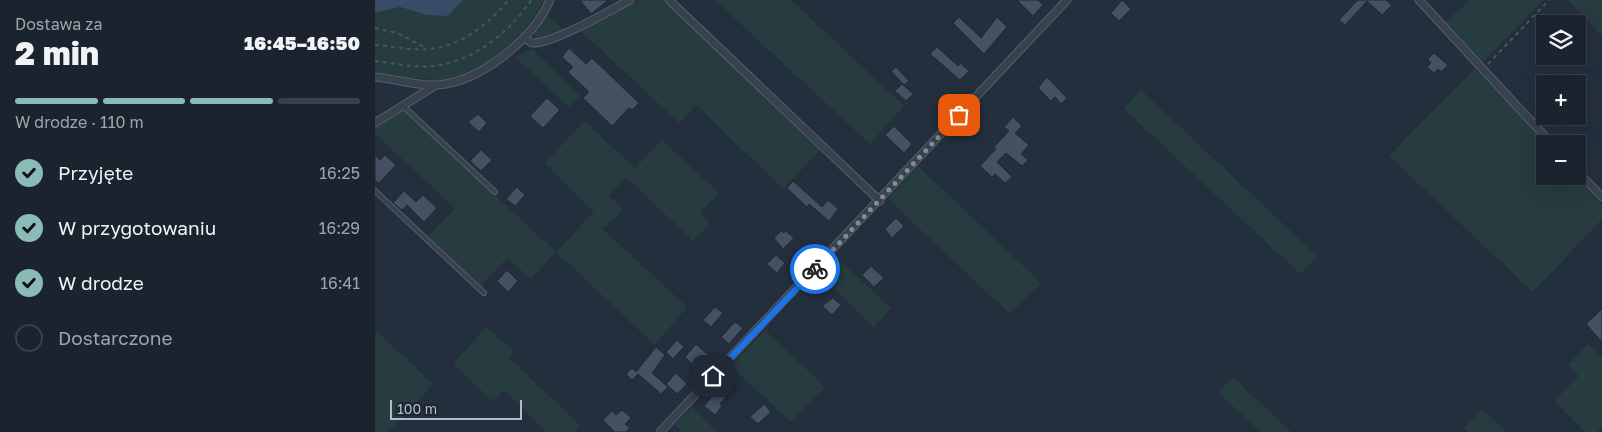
<!DOCTYPE html>
<html lang="pl">
<head>
<meta charset="utf-8">
<style>
  :root { --surface:#1b232e; --page:#242b36; --text:#f1f3f6; --muted:#a0a4aa; --line:#39404a; --accent:#8bbbb9 }
  body { margin:0; font-family:"Golos Text",sans-serif; background:var(--page); color:var(--text); height:100vh; display:flex; flex-direction:column; font-size:19px; white-space:nowrap }
  * { box-sizing:border-box; margin:0 }
  p { font-size:16px; color:var(--muted) }
  .icon { flex:none; width:28px; height:28px; fill:none; stroke:currentColor; stroke-width:2; stroke-linecap:round; stroke-linejoin:round }
  .map { position:relative; flex:1; overflow:hidden }
  .panel { display:flex; flex-direction:column; background:var(--surface); width:375px }
  .panel>* { flex:none }
  .controls { position:absolute; left:1161px; top:15px; display:grid; gap:10px }
  .controls a { display:grid; place-items:center; width:50px; height:50px; border-radius:0px; background:var(--surface); box-shadow:0 5px 20px #0002,0 0 0 1px var(--line); font-size:25px }
  .scale { position:absolute; left:15px; bottom:12px; width:132px; box-sizing:border-box; padding-left:5px; border:2px solid #b4bcc9; border-top:0; font-size:14px; line-height:18px; white-space:nowrap; color:#b4bcc9; -webkit-text-stroke:4px #1d2633; paint-order:stroke }
  .pin { position:absolute; display:grid; place-items:center; width:42px; height:42px; color:#fff; margin:-21px; border-radius:10px; box-shadow:0 2px 8px #0006 }
  .courier { position:absolute; display:grid; place-items:center; width:50px; height:50px; margin:-25px; border:4px solid #1a73e8; border-radius:50%; background:#fff; color:#222; box-shadow:0 1px 6px #0007 }
  .head em { font-style:normal; font-weight:800 }
  .head div { display:flex; flex-direction:column-reverse }
  .head { display:flex; align-items:center; justify-content:space-between; height:85px; padding:0 15px }
  h1 { font-size:32px; font-weight:800; line-height:38px }
  .bar { display:grid; grid-template-columns:repeat(4,1fr); gap:8px 5px; align-content:center; height:60px; padding:0 15px }
  .bar i { height:6px; border-radius:4px; background:var(--line) }
  .bar .selected { background:var(--accent) }
  .bar p { grid-column:span 4 }
  ol { padding:0 15px; list-style:none }
  li { display:flex; align-items:center; gap:15px; height:55px }
  li p { margin-inline-start:auto }
  li .icon { padding:5px; border-radius:50%; background:var(--accent); color:#111; stroke-width:4 }
  li:last-child { color:var(--muted) }
  li i { width:28px; height:28px; border:2px solid var(--line); border-radius:50% }
  main { display:flex; flex:1; min-height:0 }
  .map>svg:first-child { display:block }
</style>
</head>
<body>
<main>
<section class="panel">
<div class="head"><div><h1>2 min</h1><p>Dostawa za</p></div><em>16:45–16:50</em></div>
<div class="bar"><i class="selected"></i><i class="selected"></i><i class="selected"></i><i></i><p>W drodze · 110 m</p></div>
<ol>
<li><svg class="icon" aria-label="check" viewBox="0 0 24 24"><path d="M5 12l5 5 9-10"/></svg>Przyjęte<p>16:25</p></li>
<li><svg class="icon" aria-label="check" viewBox="0 0 24 24"><path d="M5 12l5 5 9-10"/></svg>W przygotowaniu<p>16:29</p></li>
<li><svg class="icon" aria-label="check" viewBox="0 0 24 24"><path d="M5 12l5 5 9-10"/></svg>W drodze<p>16:41</p></li>
<li><i></i>Dostarczone</li>
</ol>
</section>
<div class="map">
<svg width="1227" height="432" viewBox="0 0 1227 432">
  <rect width="100%" height="100%" fill="#242f3e"/>
  <path fill="#263c3f" d="M88,0H169C160,15 150,31 137,43C118,60 88,80 62,80C41,79 20,75 0,72V12L25,7L52,15L73,16Z
    M265,0H288L445,150L408,189L321,105L304,123L205,30Z
    M340,0H416L529,106L495,144Z
    M1095,0H1169L1108,62L1071,22Z
    M1193,0H1227V36L1196,3Z
    M173,16L188,29L164,38L160,37L159,33Z
    M157,49L205,96L194,107L140,57Z
    M1100,68L1171,144L1170,176H1200L1227,206V219L1158,292L1014,156Z
    M766,90L942,256L925,274L749,109Z
    M28,109L181,252L219,212L170,163L209,121L260,168L287,140L344,193L325,213L335,223L318,241L251,177L234,196L249,210L228,229L312,307L280,345L181,252L156,279L132,258L106,286L53,236L80,208L0,134V126Z
    M543,166L666,283L635,314L513,199Z
    M460,256L516,308L498,327L444,274Z
    M112,327L139,352L134,358L205,425L199,432H171L129,391L118,402L78,363Z
    M390,330L450,387L416,422L356,366Z
    M3,332L58,384L14,432H3L0,430V335Z
    M1213,344L1227,357V427L1222,432H1210L1179,401L1204,376L1193,365Z
    M858,377L916,432H885L843,392Z
    M317,407L342,432H307L299,425Z
    M1107,409L1131,432H1093L1089,428Z"/>
  <path fill="#394c67" d="M0,0H88L73,16L52,15L25,7L2,12H0Z"/>
  <path fill="#455162" stroke="#1f2835" d="M205,0H233L216,14Z
    M642,0H663L668,5L658,16Z
    M747,0L756,9L744,21L736,13Z
    M983,0H1011L1017,5L1007,15L992,1L970,25L964,20Z
    M584,17L606,38L622,17L632,27L609,54L578,23Z
    M562,47L583,66L585,63L594,71L585,80L555,54Z
    M194,48L211,64L217,58L264,103L257,110L254,108L237,126L208,98L214,92L193,72L198,67L187,57Z
    M1059,53L1073,65L1066,72L1063,69L1059,73L1052,67L1056,63L1053,59Z
    M521,67L534,81L529,85L516,71Z
    M672,77L692,98L686,104L680,97L676,101L663,88Z
    M527,84L538,94L531,101L520,91Z
    M172,98L185,110L168,128L155,116Z
    M103,114L112,123L104,132L93,122Z
    M638,117L647,126L640,133L654,145L646,154L653,160L647,166L631,153L622,162L637,177L630,183L620,174L617,177L605,166L621,149L619,147L634,131L629,127Z
    M519,126L537,144L529,153L510,135Z
    M106,150L117,160L106,171L95,161Z
    M0,155L5,160L10,155L21,165L4,183L0,180Z
    M418,181L447,207L453,200L463,209L454,221L434,204L432,207L412,188Z
    M142,187L150,195L140,206L131,199Z
    M29,191L41,202L48,195L62,208L49,222L32,205L27,210L18,203Z
    M521,218L529,226L517,238L510,229Z
    M406,231L409,233L411,231L419,238L408,249L399,238Z
    M401,255L410,263L402,273L392,264Z
    M496,266L509,278L499,287L487,275Z
    M132,270L143,281L133,292L122,281Z
    M458,298L466,305L457,315L447,306Z
    M340,307L348,313L336,327L328,320Z
    M1227,309V342L1211,324Z
    M360,322L368,328L354,344L346,337Z
    M302,340L309,347L298,359L291,352Z
    M321,344L333,355L321,368L310,357Z
    M281,347L290,355L277,373L293,387L286,394L263,374L257,380L251,374L257,368L261,372Z
    M301,373L312,384L302,394L291,384Z
    M349,376L360,387L345,404L347,406L340,415L329,406L341,391L338,388Z
    M389,404L396,412L383,424L375,417Z
    M247,410L256,418L250,424L255,428L251,432H240L228,420L237,411L241,415Z"/>
  <g fill="none" stroke-linecap="round" stroke-linejoin="round">
    <g stroke="#565f6c" stroke-width="6">
      <path id="lane" d="M28,106L120,192
        M0,191L109,293"/>
    </g>
    <g stroke="#565f6c" stroke-width="9">
      <path id="street" d="M294,0L505,201
        M1044,0L1177,144
        M149,38C153,40 155,43 159,43C181,42 234,11 255,0
        M0,77C20,79 42,86 61,85C104,83 159,39 175,0
        M0,123L61,85
        M1202,171L1227,197
        M285,432L692,0"/>
    </g>
    <path stroke="#44595c" stroke-width="2" stroke-dasharray="4 4" stroke-linecap="butt" d="M0,28L22,33L51,48
      M0,45C17,46 37,51 54,49C87,46 113,24 134,0
      M0,61C18,63 39,68 57,66C98,62 134,33 156,0
      M1113,64L1174,0"/>
    <use href="#lane" stroke="#38414e" stroke-width="4"/>
    <use href="#street" stroke="#38414e" stroke-width="7"/>
  </g>
  <g fill="none" stroke-linecap="round" stroke-linejoin="round">
    <path stroke="#828b98" stroke-width="5" stroke-dasharray="0 9" d="M440,269L584,115"/>
    <path stroke="#1a73e8" stroke-width="6" d="M338,376L440,269"/>
  </g>
</svg>
<div class="controls">
<a><svg class="icon" aria-label="layers" viewBox="0 0 24 24"><path d="M12 4l9 5-9 5-9-5zM3 14l9 5 9-5"/></svg></a>
<a>+</a>
<a>−</a>
</div>
<div class="scale">100 m</div>
<div class="pin" style="left:584px;top:115px;background:#ea580c"><svg class="icon" aria-label="bag" viewBox="0 0 24 24"><path d="M5 8h14l-1 12H6zM9 8a3 3 0 0 1 6 0"/></svg></div>
<div class="pin" style="left:338px;top:376px;background:#1f2937"><svg class="icon" aria-label="home" viewBox="0 0 24 24"><path d="M3 11l9-7 9 7M6 9v11h12V9"/></svg></div>
<div class="courier" style="left:440px;top:269px"><svg class="icon" aria-label="bike" viewBox="0 0 24 24"><circle cx="6" cy="16" r="4"/><circle cx="18" cy="16" r="4"/><path d="M6 16l4-8h5l3 8M10 8l3 8H6M13 5h3"/></svg></div>
</div>
</main>
</body>
</html>
